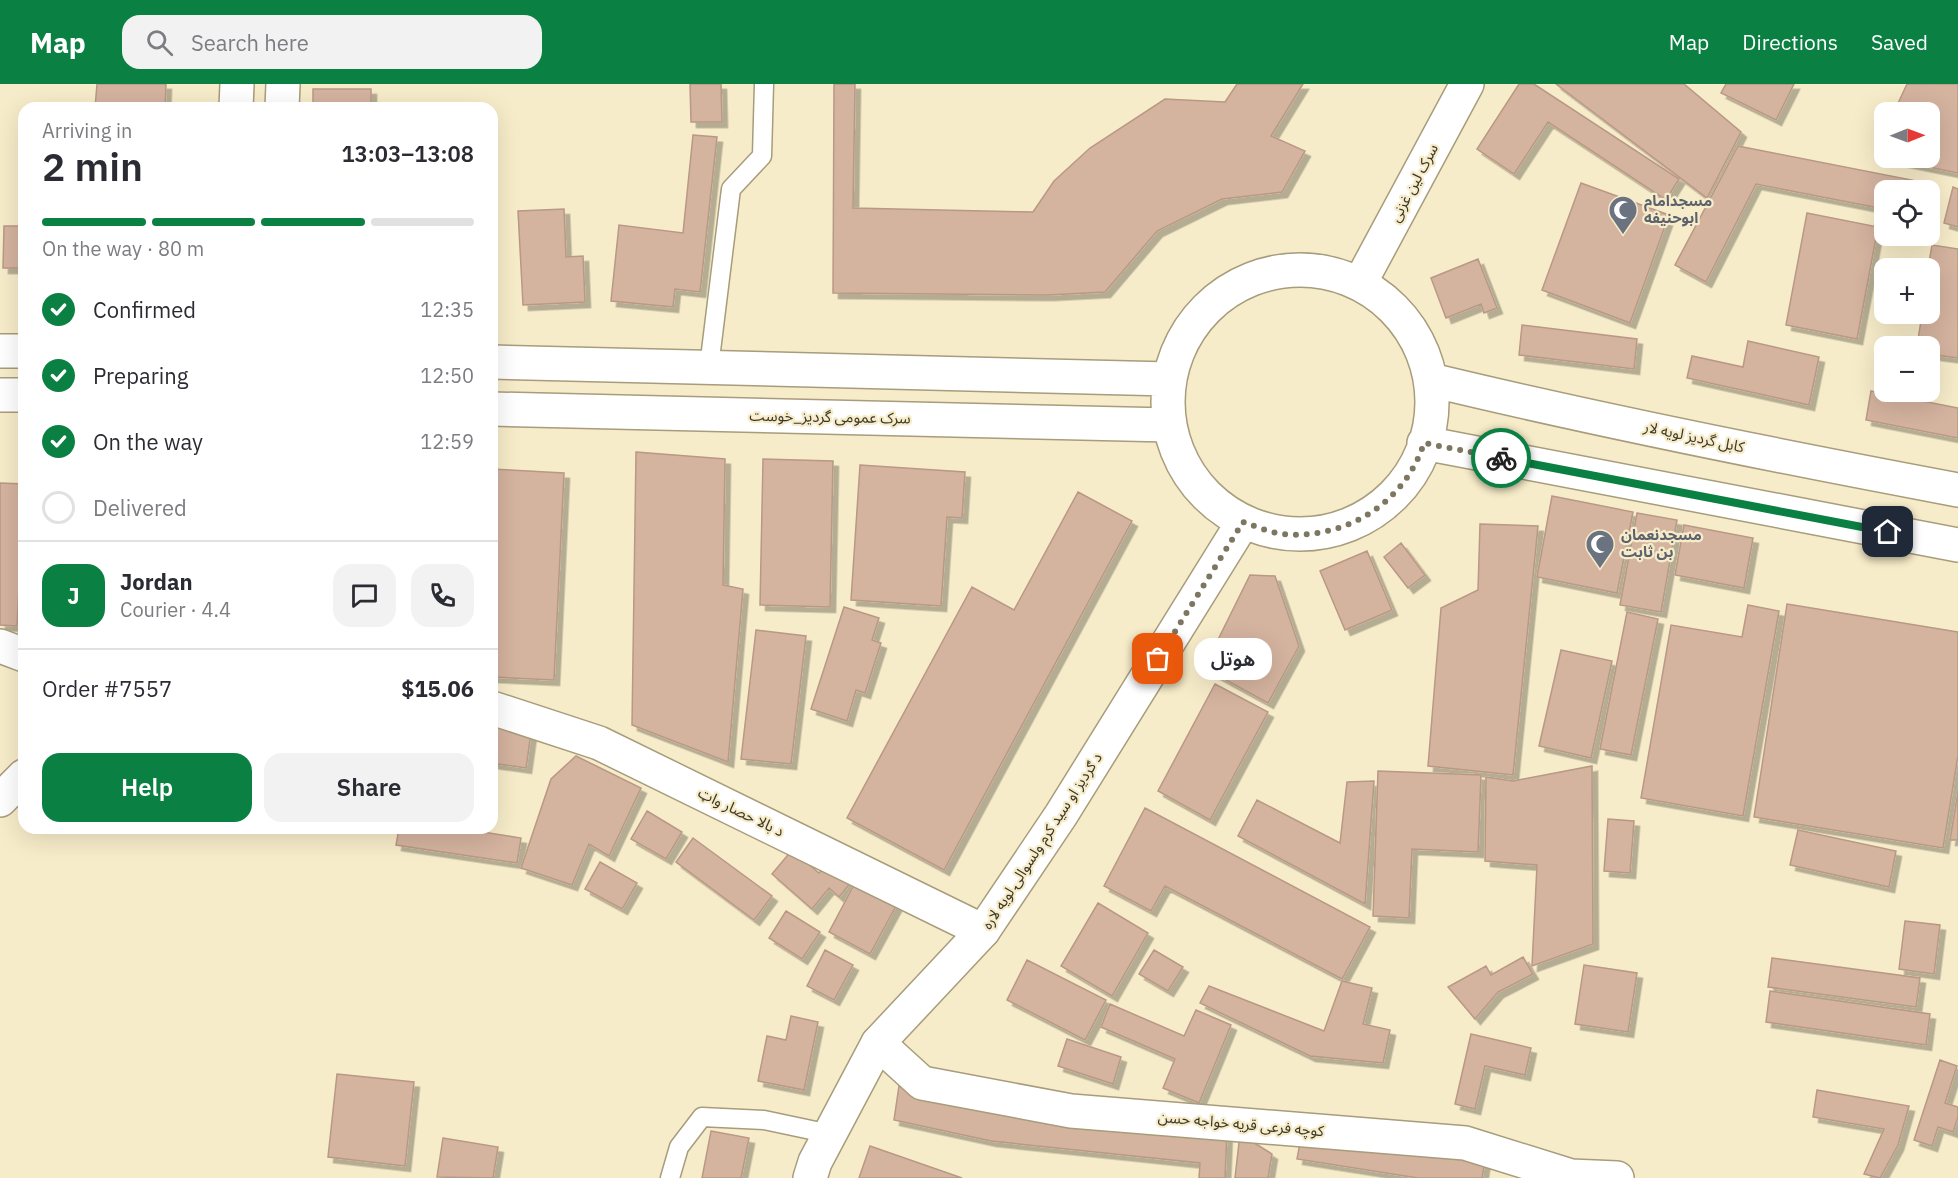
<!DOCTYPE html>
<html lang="en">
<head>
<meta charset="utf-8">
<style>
  :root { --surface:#fff; --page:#f2f2f3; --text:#2b2b33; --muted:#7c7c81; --line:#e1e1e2; --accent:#0b8043 }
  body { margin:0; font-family:"IBM Plex Sans","Noto Sans Arabic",sans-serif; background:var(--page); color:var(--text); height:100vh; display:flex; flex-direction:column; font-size:22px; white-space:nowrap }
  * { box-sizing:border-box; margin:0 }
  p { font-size:20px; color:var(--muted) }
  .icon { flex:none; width:33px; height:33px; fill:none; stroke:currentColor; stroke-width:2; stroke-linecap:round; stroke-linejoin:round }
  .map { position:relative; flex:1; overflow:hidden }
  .side { position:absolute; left:18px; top:18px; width:480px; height:732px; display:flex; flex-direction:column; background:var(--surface); border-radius:18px; box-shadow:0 6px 24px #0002 }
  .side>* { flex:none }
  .needle { width:39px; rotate:89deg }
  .controls { position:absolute; left:1874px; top:18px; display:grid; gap:12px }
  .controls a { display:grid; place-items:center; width:66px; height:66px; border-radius:12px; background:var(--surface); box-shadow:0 6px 24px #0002; font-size:30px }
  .pin { position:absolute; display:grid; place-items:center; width:51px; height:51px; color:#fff; margin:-26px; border-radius:12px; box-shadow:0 3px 9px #0006 }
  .courier { position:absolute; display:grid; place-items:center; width:60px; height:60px; margin:-30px; border:4px solid #0b8043; border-radius:50%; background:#fff; color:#222; box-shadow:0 2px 8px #0007 }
  .bubble { position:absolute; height:42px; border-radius:18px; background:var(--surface); box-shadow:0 6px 24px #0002; font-size:20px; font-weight:600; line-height:42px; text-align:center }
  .summary em { font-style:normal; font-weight:600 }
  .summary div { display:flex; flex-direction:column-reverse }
  .summary { display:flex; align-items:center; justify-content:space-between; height:102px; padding:0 24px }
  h1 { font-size:39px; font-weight:600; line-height:45px }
  .bar { display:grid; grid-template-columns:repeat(4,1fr); gap:9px 6px; align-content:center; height:72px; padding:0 24px }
  .bar i { height:8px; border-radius:4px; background:var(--line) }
  .bar .active { background:var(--accent) }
  .bar p { grid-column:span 4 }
  .line { display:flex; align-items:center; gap:15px; padding:0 24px; border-top:2px solid var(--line) }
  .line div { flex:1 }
  .round { display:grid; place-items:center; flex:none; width:63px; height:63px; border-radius:18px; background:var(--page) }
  ol { padding:0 24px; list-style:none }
  li { display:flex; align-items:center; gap:18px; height:66px }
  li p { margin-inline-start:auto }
  li .icon { padding:6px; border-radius:50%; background:var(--accent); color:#fff; stroke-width:4 }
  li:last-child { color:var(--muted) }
  li i { width:33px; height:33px; border:3px solid var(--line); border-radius:50% }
  .cta { display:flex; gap:12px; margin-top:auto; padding:12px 24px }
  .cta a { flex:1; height:69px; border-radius:18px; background:var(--accent); color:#fff; font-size:24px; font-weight:600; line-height:69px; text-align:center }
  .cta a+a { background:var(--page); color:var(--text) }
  header { display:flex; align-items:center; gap:36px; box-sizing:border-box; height:84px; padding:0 30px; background:var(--accent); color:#fff }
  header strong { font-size:28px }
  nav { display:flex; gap:33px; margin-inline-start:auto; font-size:21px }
  .search { width:420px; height:54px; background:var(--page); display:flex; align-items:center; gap:15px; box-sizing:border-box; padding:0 21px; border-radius:18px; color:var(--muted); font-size:22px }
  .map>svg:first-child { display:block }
</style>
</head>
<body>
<header>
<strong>Map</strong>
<div class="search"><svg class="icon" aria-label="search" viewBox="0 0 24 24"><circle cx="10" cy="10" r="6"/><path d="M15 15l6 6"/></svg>Search here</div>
<nav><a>Map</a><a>Directions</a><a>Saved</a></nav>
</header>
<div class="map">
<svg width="1958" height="1094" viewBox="0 0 1958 1094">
  <defs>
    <filter id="shadow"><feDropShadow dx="5.5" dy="5.5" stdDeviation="0" flood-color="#0004"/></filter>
  </defs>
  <rect width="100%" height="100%" fill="#f7ecc9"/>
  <path fill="#d4b39f" stroke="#b99985" stroke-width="1.5" filter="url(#shadow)" d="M97,0H166L165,24H95Z
    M690,0H721L722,38H691Z
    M834,0H855L853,124L1033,128L1054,97L1090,64L1165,15L1225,18L1237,0H1303L1271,52L1305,67L1282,108L1222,115L1157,147L1105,208L1048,211L833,209Z
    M1519,0H1534L1679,95L1666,116L1548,38L1514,90L1477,65Z
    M1556,0H1684L1741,48L1707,114Z
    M1726,0H1794L1776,36L1721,9Z
    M1907,0H1958V89L1875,72L1884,52V74H1929V28H1894Z
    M313,5H371V24H313Z
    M693,51L717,53L700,208L675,205L673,223L611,217L619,141L683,149Z
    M1738,62L1932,100L1929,123V106H1884V125L1756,100L1706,198L1675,181Z
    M1581,99L1669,131L1630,239L1542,206Z
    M1953,103L1958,105V143L1944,139Z
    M564,125L566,173L583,172L585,218L523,221L518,127Z
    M1807,129L1878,143L1857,255L1786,241Z
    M4,142H24V184H3Z
    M1932,161L1958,165V274L1929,270V262H1917L1922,230H1929L1928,184Z
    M1478,175L1497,224L1484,229L1481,220L1446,234L1431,194Z
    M1522,241L1637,255L1634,285L1519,271Z
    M1748,257L1819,273L1809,321L1687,294L1692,272L1743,283Z
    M1871,307L1958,324V354L1866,336Z
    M636,368L725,375L723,501L743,505L728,678L632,641Z
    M763,375L833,377L830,523L760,521Z
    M860,381L965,388L962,434L947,433L941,522L851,516Z
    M492,385L564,389L554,596L492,593Z
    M0,399L24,400L17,542L0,541Z
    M1078,408L1132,437L944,786L847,734L972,503L1014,526Z
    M1552,412L1633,428L1617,509L1537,493Z
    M1637,429L1677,436L1661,528L1620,521Z
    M1480,440L1538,442L1513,691L1428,682L1441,524L1478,506Z
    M1684,441L1753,454L1744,504L1675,491Z
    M1401,459L1425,491L1408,504L1384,473Z
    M1367,467L1392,526L1345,546L1320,487Z
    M1250,491L1275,492L1299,562L1268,619L1204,584Z
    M1787,520L1958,548V671L1943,764L1754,733Z
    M1748,521L1779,527L1743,732L1641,714L1671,541L1742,553Z
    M844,523L879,534L872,556L881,559L865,609L856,606L847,637L811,625Z
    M1627,528L1658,535L1631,671L1600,665Z
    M756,546L806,552L791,680L741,675Z
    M1561,566L1612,577L1591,674L1539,662Z
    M1215,600L1268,628L1210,736L1158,707Z
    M492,632L531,649L526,684L492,679Z
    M576,672L641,704L609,772L589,760L572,801L521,784L551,695Z
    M1592,682L1593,860L1532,882L1537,781L1485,777L1486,693L1513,697Z
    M1378,687L1481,691L1478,768L1412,765L1409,834L1373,832Z
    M1374,697L1365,820L1238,752L1257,716L1340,759L1347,698Z
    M1958,708V756H1950Z
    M1145,724L1370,843L1342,895L1165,802L1151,827L1104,802Z
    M647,727L682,748L666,775L631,755Z
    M1608,735L1634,737L1630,789L1604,787Z
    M399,744H457L521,754L517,779L396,761Z
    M1798,746L1896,767L1889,803L1790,781Z
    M693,754L772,812L754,836L676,778Z
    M792,766L819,789L829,778L852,797L839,813L829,804L812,825L772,790Z
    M600,778L637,799L622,825L585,805Z
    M855,799L896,822L870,870L829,848Z
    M1098,819L1148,849L1112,912L1061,882Z
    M786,827L820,848L802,875L769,854Z
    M1905,837L1940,841L1934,890L1899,885Z
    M825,866L853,881L834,916L807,902Z
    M1154,866L1183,883L1168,907L1139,890Z
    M1523,873L1533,890L1498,908L1475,935L1448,903L1486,882L1491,891Z
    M1772,874L1920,894L1916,923L1768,903Z
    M1027,876L1106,916L1085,956L1007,916Z
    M1584,881L1637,889L1628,948L1575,940Z
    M1342,897L1372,904L1363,940L1390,946L1383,979L1310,972L1200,919L1209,902L1324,947Z
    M1770,907L1930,930L1926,961L1766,938Z
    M1110,920L1184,952L1196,926L1231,941L1199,1019L1163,1004L1175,975L1101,943Z
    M791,932L818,938L804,1006L758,997L767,952L786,956Z
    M1471,950L1531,964L1525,991L1485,982L1475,1025L1455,1020Z
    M1067,955L1121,973L1113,1000L1058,982Z
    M1940,976L1957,982L1945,1019L1958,1023V1033L1953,1048L1938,1043L1932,1062L1914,1056Z
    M337,990L414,998L405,1082L328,1073Z
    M900,995L1227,1046L1225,1094H1199L1200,1079L991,1057L894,1036Z
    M1817,1006L1909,1022L1898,1061L1880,1094L1864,1090L1884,1045L1813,1033Z
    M711,1047L749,1054L741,1094H702Z
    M1302,1048L1485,1076L1482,1094H1418L1297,1075Z
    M1240,1050L1272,1070L1268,1094H1235Z
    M443,1054L498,1063L493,1094L437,1093Z
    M870,1062L962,1094H859Z"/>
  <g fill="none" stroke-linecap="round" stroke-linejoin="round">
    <g stroke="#a79c7b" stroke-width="21">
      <path id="service" d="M709,283L731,105L762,72L764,0
        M670,1094L679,1063L702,1033L764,1036L830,1050"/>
    </g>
    <g stroke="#a79c7b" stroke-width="36">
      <path id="minor" d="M0,562L24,571
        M492,624L599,659L983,847
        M0,716L24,692
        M878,959L922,999L1071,1027L1465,1059L1571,1092L1617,1094"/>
    </g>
    <g stroke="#a79c7b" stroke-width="36">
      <path id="secondary" d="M1360,199L1467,0"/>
    </g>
    <g stroke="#a79c7b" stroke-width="36">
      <path id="trunk" d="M236,24L237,0
        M282,24L283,0
        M1168 318a132 132 0 1 1 264 0a132 132 0 1 1-264 0Z
        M0,267H24
        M492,278L1169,295
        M1431,296C1605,338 1782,373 1958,406
        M0,311H24
        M492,325L1169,341
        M1424,359L1958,461
        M810,1094L815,1078L878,959L983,847L1061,731L1243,438"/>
    </g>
    <use href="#service" stroke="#fff" stroke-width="18"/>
    <use href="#minor" stroke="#fff" stroke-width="33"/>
    <use href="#secondary" stroke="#fff" stroke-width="33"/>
    <use href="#trunk" stroke="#fff" stroke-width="33"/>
  </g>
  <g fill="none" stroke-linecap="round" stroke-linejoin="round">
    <path stroke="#7d7661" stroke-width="6" stroke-dasharray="0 10.8" d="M1158,575L1243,438C1256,442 1270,449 1283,450C1345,456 1405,419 1424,359L1501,374"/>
    <path stroke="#0b8043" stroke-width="8" d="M1501,374L1888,448"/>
  </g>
  <defs>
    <g id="mosque-pin" transform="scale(1.5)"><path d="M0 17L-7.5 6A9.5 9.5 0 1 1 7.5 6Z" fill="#6b7280" stroke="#f7ecc9"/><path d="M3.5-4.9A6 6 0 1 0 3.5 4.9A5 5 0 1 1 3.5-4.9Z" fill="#fff"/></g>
  </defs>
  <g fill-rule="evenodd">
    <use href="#mosque-pin" x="1623" y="126"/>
    <use href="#mosque-pin" x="1600" y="460"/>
  </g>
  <g text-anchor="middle" stroke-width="4.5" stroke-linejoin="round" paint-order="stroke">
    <g font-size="15" fill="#3b3729" stroke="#f7ecc9">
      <text transform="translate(1414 99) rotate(-62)" y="5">سرک لین غزنی</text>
      <text transform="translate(830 333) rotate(1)" y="5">سرک عمومی گردیز_خوست</text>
      <text transform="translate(1694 353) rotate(12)" y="5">کابل گردیز لویه لار</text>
      <text transform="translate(741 728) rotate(26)" y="5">د بالا حصار واټ</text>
      <text transform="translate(1042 757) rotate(-57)" y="5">د ګردیز او سید کرم ولسوالۍ لویه لاره</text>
      <text transform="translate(1241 1040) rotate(5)" y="5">کوچه فرعی قریه خواجه حسن</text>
    </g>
    <g font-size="15" font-weight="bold" fill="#5b616d" stroke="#f7ecc9" text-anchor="start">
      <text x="1644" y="122">مسجدامام<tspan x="1644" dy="17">ابوحنیفه</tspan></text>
      <text x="1621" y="456">مسجدنعمان<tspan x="1621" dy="17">بن ثابت</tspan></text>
    </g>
  </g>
</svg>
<div class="controls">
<a><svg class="needle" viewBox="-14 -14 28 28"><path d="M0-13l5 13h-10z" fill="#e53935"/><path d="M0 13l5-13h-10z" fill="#7c7c81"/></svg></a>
<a><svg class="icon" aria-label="locate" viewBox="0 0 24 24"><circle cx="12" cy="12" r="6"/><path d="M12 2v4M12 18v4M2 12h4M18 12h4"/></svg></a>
<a>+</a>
<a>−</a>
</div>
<div class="pin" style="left:1158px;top:575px;background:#ea580c"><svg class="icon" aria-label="bag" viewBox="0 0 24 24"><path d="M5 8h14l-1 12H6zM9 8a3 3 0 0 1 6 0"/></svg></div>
<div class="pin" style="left:1888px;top:448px;background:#1f2937"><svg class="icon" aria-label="home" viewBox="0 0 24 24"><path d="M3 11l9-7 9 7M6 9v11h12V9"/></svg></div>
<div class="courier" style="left:1501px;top:374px"><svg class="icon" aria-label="bike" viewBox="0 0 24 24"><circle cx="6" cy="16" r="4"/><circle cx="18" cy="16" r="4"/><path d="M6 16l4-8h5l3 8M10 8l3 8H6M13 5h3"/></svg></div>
<div class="bubble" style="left:1194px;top:554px;width:78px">هوتل</div>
<section class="side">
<div class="summary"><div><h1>2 min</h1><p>Arriving in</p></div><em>13:03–13:08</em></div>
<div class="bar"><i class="active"></i><i class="active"></i><i class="active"></i><i></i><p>On the way · 80 m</p></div>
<ol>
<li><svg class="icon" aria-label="check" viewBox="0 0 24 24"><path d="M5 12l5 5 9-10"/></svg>Confirmed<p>12:35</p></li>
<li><svg class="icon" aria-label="check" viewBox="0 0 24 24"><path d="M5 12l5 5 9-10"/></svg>Preparing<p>12:50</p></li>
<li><svg class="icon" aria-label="check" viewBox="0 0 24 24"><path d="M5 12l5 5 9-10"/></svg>On the way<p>12:59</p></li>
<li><i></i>Delivered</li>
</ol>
<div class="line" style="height:108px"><b class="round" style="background:var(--accent);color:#fff">J</b><div><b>Jordan</b><p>Courier · 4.4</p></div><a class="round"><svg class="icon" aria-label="chat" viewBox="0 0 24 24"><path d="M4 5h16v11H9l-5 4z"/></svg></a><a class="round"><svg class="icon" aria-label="phone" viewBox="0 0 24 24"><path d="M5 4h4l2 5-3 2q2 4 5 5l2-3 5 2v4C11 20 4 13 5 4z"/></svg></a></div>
<div class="line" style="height:78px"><div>Order #7557</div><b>$15.06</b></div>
<div class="cta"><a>Help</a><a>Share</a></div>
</section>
</div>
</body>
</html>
